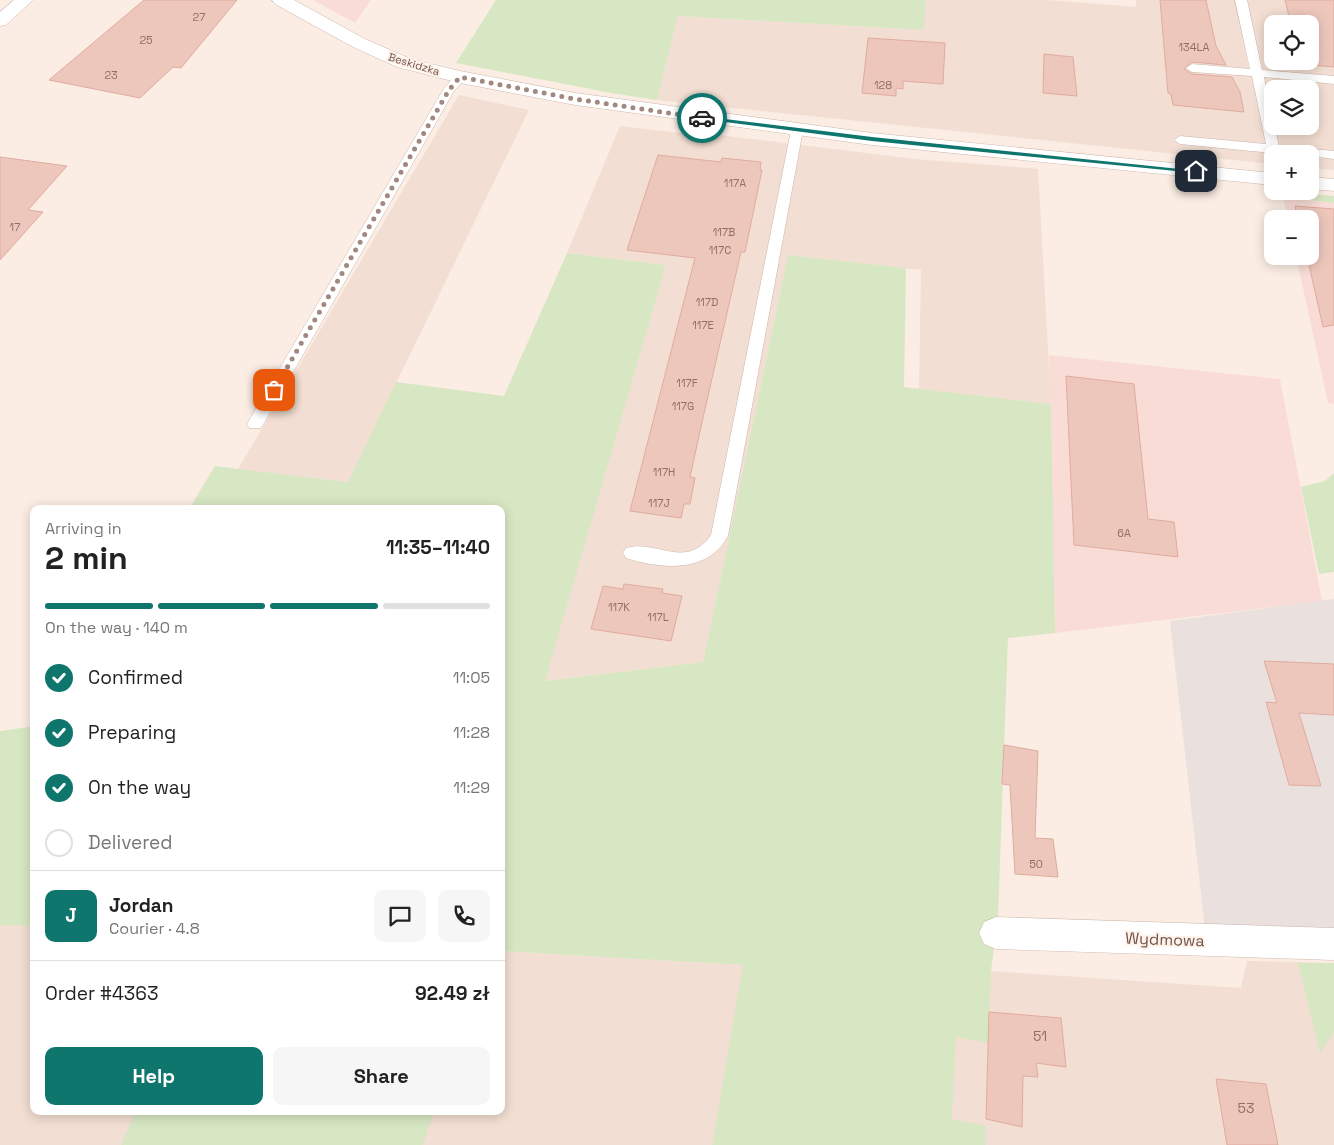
<!DOCTYPE html>
<html lang="en">
<head>
<meta charset="utf-8">
<style>
  :root { --surface:#fff; --page:#f6f6f6; --text:#222; --muted:#767676; --line:#e0e0e0; --accent:#0f766e }
  body { margin:0; font-family:"Space Grotesk",sans-serif; background:var(--page); color:var(--text); height:100vh; display:flex; flex-direction:column; font-size:19px; white-space:nowrap }
  * { box-sizing:border-box; margin:0 }
  p { font-size:16px; color:var(--muted) }
  .icon { flex:none; width:28px; height:28px; fill:none; stroke:currentColor; stroke-width:2; stroke-linecap:round; stroke-linejoin:round }
  .map { position:relative; flex:1; overflow:hidden }
  .details { position:absolute; left:30px; top:505px; width:475px; height:610px; display:flex; flex-direction:column; background:var(--surface); border-radius:10px; box-shadow:0 2px 12px #0003 }
  .details>* { flex:none }
  .tools { position:absolute; left:1264px; top:15px; display:grid; gap:10px }
  .tools a { display:grid; place-items:center; width:55px; height:55px; border-radius:10px; background:var(--surface); box-shadow:0 2px 12px #0003; font-size:25px }
  .pin { position:absolute; display:grid; place-items:center; width:42px; height:42px; color:#fff; margin:-21px; border-radius:10px; box-shadow:0 2px 8px #0006 }
  .courier { position:absolute; display:grid; place-items:center; width:50px; height:50px; margin:-25px; border:4px solid #0f766e; border-radius:50%; background:#fff; color:#222; box-shadow:0 1px 6px #0007 }
  .headline em { font-style:normal; font-weight:800 }
  .headline div { display:flex; flex-direction:column-reverse }
  .headline { display:flex; align-items:center; justify-content:space-between; height:85px; padding:0 15px }
  h1 { font-size:32px; font-weight:800; line-height:38px }
  .bar { display:grid; grid-template-columns:repeat(4,1fr); gap:8px 5px; align-content:center; height:60px; padding:0 15px }
  .bar i { height:6px; border-radius:4px; background:var(--line) }
  .bar .active { background:var(--accent) }
  .bar p { grid-column:span 4 }
  .line { display:flex; align-items:center; gap:12px; padding:0 15px; border-top:1px solid var(--line) }
  .line div { flex:1 }
  .round { display:grid; place-items:center; flex:none; width:52px; height:52px; border-radius:10px; background:var(--page) }
  ol { padding:0 15px; list-style:none }
  li { display:flex; align-items:center; gap:15px; height:55px }
  li p { margin-inline-start:auto }
  li .icon { padding:5px; border-radius:50%; background:var(--accent); color:#fff; stroke-width:4 }
  li:last-child { color:var(--muted) }
  li i { width:28px; height:28px; border:2px solid var(--line); border-radius:50% }
  .button { display:flex; gap:10px; margin-top:auto; padding:10px 15px }
  .button a { flex:1; height:58px; border-radius:10px; background:var(--accent); color:#fff; font-size:20px; font-weight:800; line-height:58px; text-align:center }
  .button a+a { background:var(--page); color:var(--text) }
  .map>svg:first-child { display:block }
</style>
</head>
<body>
<div class="map">
<svg width="1334" height="1145" viewBox="0 0 1334 1145">
  <rect width="100%" height="100%" fill="#fbede3"/>
  <path fill="#f2ded2" fill-rule="evenodd" d="M926,0H1047L1136,7V0H1334V170L1310,168V154H1272V164L657,100L678,16L923,30ZM1272,24H1310V61H1272ZM1272,89H1310V126H1272Z
    M459,95L529,110L348,482L238,469Z
    M620,126L705,136L711,134L915,159L1038,169L1051,404L919,389L921,270L788,255L703,662L544,681L666,265L567,253Z
    M0,925L34,926V1111H501V951L743,965L991,971L1241,988L1247,961L1334,963V1145H0Z"/>
  <path fill="#fadcd7" d="M313,0H371L355,23Z
    M1283,198L1334,203V404L1328,403L1296,256H1310V219H1288Z
    M1049,355L1280,379L1322,601L1055,633Z"/>
  <path fill="#eae1de" d="M1334,599V936L1205,930L1170,621Z"/>
  <path fill="#d8e7c3" d="M496,0H926L924,30L678,16L657,100L611,93L456,63Z
    M1272,190L1334,196V203L1273,196Z
    M567,253L666,265L545,681L703,662L788,255L906,268L904,387L1051,404L1055,633L1008,638L998,919L991,971L988,1043L956,1037L952,1119L986,1126L985,1145H712L743,965L501,951V509H189L215,466L348,482L396,382L504,396Z
    M1334,473V572L1319,574L1301,487L1325,481Z
    M34,722V926L0,925V731L29,727Z
    M1298,963H1334V1032L1320,1053Z
    M136,1111H434L423,1145H121Z"/>
  <path fill="#eec7bc" stroke="#e0ab9e" d="M144,0H237L181,68L173,67L140,98L49,80Z
    M1160,0H1206L1216,46L1226,65L1192,62L1184,69L1192,74L1232,77L1240,92L1244,112L1173,105L1171,94L1168,93Z
    M1285,0H1334V67L1301,64L1300,61H1310V24H1291Z
    M868,38L945,43L943,84L903,81V89L896,88V96L862,93Z
    M1044,54L1073,57L1077,96L1043,93Z
    M658,155L721,162L722,158L761,162L760,170H762L745,252H741L702,422L690,477L695,478L690,504H684L681,518L630,511L695,258L627,250Z
    M0,157L67,166L28,210L43,212L0,260Z
    M1295,206L1334,209V325L1323,327L1307,256H1310V219H1298Z
    M1066,376L1134,384L1148,519L1174,522L1178,557L1074,545Z
    M624,584L663,589L662,593L682,596L671,641L591,629L603,586L623,589Z
    M1264,661L1334,664V715L1299,713L1321,786L1289,785L1266,702L1277,703Z
    M1004,745L1038,751L1035,838L1053,839L1058,877L1015,874L1010,785L1002,784Z
    M989,1012L1061,1018L1066,1067L1036,1063L1038,1077L1023,1076L1022,1127L986,1119Z
    M1216,1079L1266,1084L1278,1145H1227Z"/>
  <g fill="none" stroke-linecap="round" stroke-linejoin="round">
    <g stroke="#cdb6ad" stroke-width="1">
      <path id="lane" d="M1235,0H1247L1262,70L1334,76V84L1264,77L1272,126H1274L1279,146L1334,151V159L1310,156V154H1282L1180,144L1174,140L1180,136L1266,144L1252,76L1192,72L1186,68L1192,64L1250,69Z
        M460,73L466,77L454,91L261,428H249L247,424L443,90L456,74Z
        M797,126L803,130L728,536C707,574 662,569 626,558L623,553L626,548C656,539 686,571 711,535L791,130Z"/>
    </g>
    <g stroke="#cdb6ad" stroke-width="1">
      <path id="street" d="M272,0H294L365,39L411,59L460,71L575,93L872,133L1272,173V185L872,145L575,105L460,83L397,67L353,47L275,4Z
        M1310,177L1334,179V191L1310,189Z
        M996,917L1334,928V960L996,949L984,944L979,933L984,922Z"/>
    </g>
    <g stroke="#d0b5ab" stroke-width="1">
      <path id="secondary" d="M14,0H33L6,25L0,26V12Z"/>
    </g>
    <use href="#lane" fill="#fff" fill-rule="evenodd"/>
    <use href="#street" fill="#fff" fill-rule="evenodd"/>
    <use href="#secondary" fill="#fff" fill-rule="evenodd"/>
  </g>
  <path fill="#0f766e" d="M700,116L872,137L1199,171L1196,173L872,141L702,119Z"/>
  <g fill="none" stroke-linecap="round" stroke-linejoin="round">
    <path stroke="#a18880" stroke-width="5" stroke-dasharray="0 9" d="M274,390L449,90L460,77L575,99L702,118"/>
  </g>
  <g text-anchor="middle" stroke-width="4" stroke-linejoin="round" paint-order="stroke">
    <g font-size="11" fill="#906f67">
      <text x="199" y="21">27</text>
      <text x="146" y="44">25</text>
      <text x="1194" y="51">134LA</text>
      <text x="111" y="79">23</text>
      <text x="883" y="89">128</text>
      <text x="735" y="187">117A</text>
      <text x="15" y="231">17</text>
      <text x="724" y="236">117B</text>
      <text x="720" y="254">117C</text>
      <text x="707" y="306">117D</text>
      <text x="703" y="329">117E</text>
      <text x="687" y="387">117F</text>
      <text x="683" y="410">117G</text>
      <text x="664" y="476">117H</text>
      <text x="659" y="507">117J</text>
      <text x="1124" y="537">6A</text>
      <text x="619" y="611">117K</text>
      <text x="658" y="621">117L</text>
      <text x="1036" y="868">50</text>
    </g>
    <g font-size="11" fill="#71524b" stroke="#fef2e9">
      <text transform="translate(414 64) rotate(17)" y="4">Beskidzka</text>
    </g>
    <g font-size="14" fill="#906f67">
      <text x="1040" y="1041">51</text>
      <text x="1246" y="1113">53</text>
    </g>
    <g font-size="16" fill="#71524b" stroke="#fef2e9">
      <text transform="translate(1165 939) rotate(2)" y="6">Wydmowa</text>
    </g>
  </g>
</svg>
<div class="tools">
<a><svg class="icon" aria-label="locate" viewBox="0 0 24 24"><circle cx="12" cy="12" r="6"/><path d="M12 2v4M12 18v4M2 12h4M18 12h4"/></svg></a>
<a><svg class="icon" aria-label="layers" viewBox="0 0 24 24"><path d="M12 4l9 5-9 5-9-5zM3 14l9 5 9-5"/></svg></a>
<a>+</a>
<a>−</a>
</div>
<div class="pin" style="left:274px;top:390px;background:#ea580c"><svg class="icon" aria-label="bag" viewBox="0 0 24 24"><path d="M5 8h14l-1 12H6zM9 8a3 3 0 0 1 6 0"/></svg></div>
<div class="pin" style="left:1196px;top:171px;background:#1f2937"><svg class="icon" aria-label="home" viewBox="0 0 24 24"><path d="M3 11l9-7 9 7M6 9v11h12V9"/></svg></div>
<div class="courier" style="left:702px;top:118px"><svg class="icon" aria-label="car" viewBox="0 0 24 24"><path d="M5 17H2v-5l4-1 3-4h7l3 4 3 1v5h-3M9 17h6M6 11h13"/><circle cx="7" cy="17" r="2"/><circle cx="17" cy="17" r="2"/></svg></div>
<section class="details">
<div class="headline"><div><h1>2 min</h1><p>Arriving in</p></div><em>11:35–11:40</em></div>
<div class="bar"><i class="active"></i><i class="active"></i><i class="active"></i><i></i><p>On the way · 140 m</p></div>
<ol>
<li><svg class="icon" aria-label="check" viewBox="0 0 24 24"><path d="M5 12l5 5 9-10"/></svg>Confirmed<p>11:05</p></li>
<li><svg class="icon" aria-label="check" viewBox="0 0 24 24"><path d="M5 12l5 5 9-10"/></svg>Preparing<p>11:28</p></li>
<li><svg class="icon" aria-label="check" viewBox="0 0 24 24"><path d="M5 12l5 5 9-10"/></svg>On the way<p>11:29</p></li>
<li><i></i>Delivered</li>
</ol>
<div class="line" style="height:90px"><b class="round" style="background:var(--accent);color:#fff">J</b><div><b>Jordan</b><p>Courier · 4.8</p></div><a class="round"><svg class="icon" aria-label="chat" viewBox="0 0 24 24"><path d="M4 5h16v11H9l-5 4z"/></svg></a><a class="round"><svg class="icon" aria-label="phone" viewBox="0 0 24 24"><path d="M5 4h4l2 5-3 2q2 4 5 5l2-3 5 2v4C11 20 4 13 5 4z"/></svg></a></div>
<div class="line" style="height:65px"><div>Order #4363</div><b>92.49 zł</b></div>
<div class="button"><a>Help</a><a>Share</a></div>
</section>
</div>
</body>
</html>
